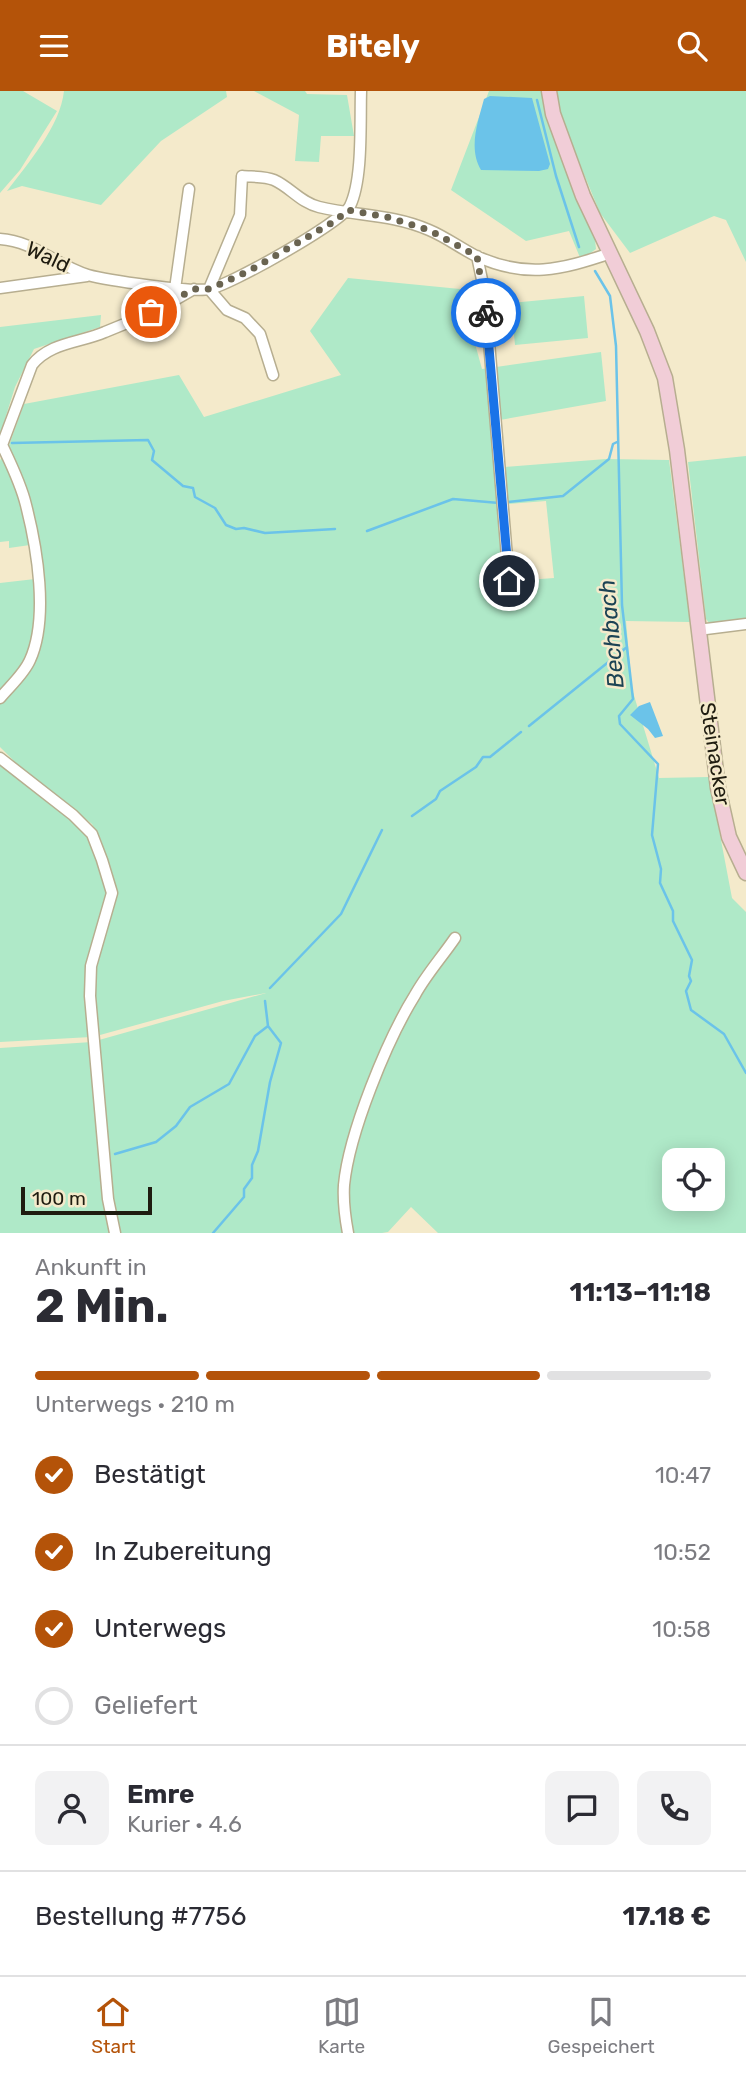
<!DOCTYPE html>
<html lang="de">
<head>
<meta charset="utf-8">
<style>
  :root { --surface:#fff; --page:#f2f2f3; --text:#2b2b33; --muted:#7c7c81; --line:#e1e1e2; --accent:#b45309 }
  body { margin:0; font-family:Rubik,sans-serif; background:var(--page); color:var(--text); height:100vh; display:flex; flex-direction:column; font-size:26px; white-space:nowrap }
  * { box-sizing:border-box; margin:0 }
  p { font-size:23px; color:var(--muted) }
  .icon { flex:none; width:38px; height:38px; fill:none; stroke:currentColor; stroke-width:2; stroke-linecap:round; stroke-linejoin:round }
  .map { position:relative; height:1142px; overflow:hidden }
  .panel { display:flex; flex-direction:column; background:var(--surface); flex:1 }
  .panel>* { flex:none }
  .tools { position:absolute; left:662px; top:1057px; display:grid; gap:14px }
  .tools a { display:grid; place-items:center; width:63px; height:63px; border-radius:14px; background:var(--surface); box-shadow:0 4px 18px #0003; font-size:35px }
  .scale { position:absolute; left:21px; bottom:18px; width:131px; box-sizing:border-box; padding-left:7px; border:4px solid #1f1c10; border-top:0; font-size:19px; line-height:24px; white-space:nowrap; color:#1f1c10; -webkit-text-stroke:5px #f4eacb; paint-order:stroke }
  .pin { position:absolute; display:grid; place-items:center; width:60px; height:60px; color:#fff; margin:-30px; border:4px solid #fff; border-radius:50%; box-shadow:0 2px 7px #0007 }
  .courier { position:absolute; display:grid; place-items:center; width:70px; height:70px; margin:-35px; border:5px solid #1a73e8; border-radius:50%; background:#fff; color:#222; box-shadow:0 2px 9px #0007 }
  .head em { font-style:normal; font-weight:700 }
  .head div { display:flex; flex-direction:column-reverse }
  .head { display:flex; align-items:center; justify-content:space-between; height:119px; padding:0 35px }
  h1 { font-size:46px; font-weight:700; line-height:52px }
  .bar { display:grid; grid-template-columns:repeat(4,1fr); gap:10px 7px; align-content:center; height:84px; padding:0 35px }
  .bar i { height:9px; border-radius:5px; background:var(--line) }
  .bar .on { background:var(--accent) }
  .bar p { grid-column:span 4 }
  .line { display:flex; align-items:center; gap:18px; padding:0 35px; border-top:2px solid var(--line) }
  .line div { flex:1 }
  .round { display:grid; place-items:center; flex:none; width:74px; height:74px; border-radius:14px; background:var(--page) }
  ol { padding:0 35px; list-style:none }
  li { display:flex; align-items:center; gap:21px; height:77px }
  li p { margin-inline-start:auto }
  li .icon { padding:7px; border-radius:50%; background:var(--accent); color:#fff; stroke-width:4 }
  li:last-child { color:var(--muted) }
  li i { width:38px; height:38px; border:4px solid var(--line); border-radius:50% }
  header { display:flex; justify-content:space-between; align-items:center; height:91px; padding:0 35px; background:var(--accent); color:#fff; font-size:32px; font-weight:700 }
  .menu { display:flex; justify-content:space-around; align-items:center; height:98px; border-top:2px solid var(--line); background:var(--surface); font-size:19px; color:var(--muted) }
  .menu a { display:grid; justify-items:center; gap:4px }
  .menu .on { color:var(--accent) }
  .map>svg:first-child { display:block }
</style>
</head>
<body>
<header><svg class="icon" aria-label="menu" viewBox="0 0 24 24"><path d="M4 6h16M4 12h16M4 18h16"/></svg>Bitely<svg class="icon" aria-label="search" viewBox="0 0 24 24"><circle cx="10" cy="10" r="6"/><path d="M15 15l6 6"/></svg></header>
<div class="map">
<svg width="746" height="1142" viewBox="0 0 746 1142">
  <rect width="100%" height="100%" fill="#f4eacb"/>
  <path fill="#afe9c8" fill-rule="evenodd" d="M0,0H23L57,20L20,79L0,102Z
    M64,0H226L227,6L161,50L101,114L22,95L7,100C28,72 60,36 64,0Z
    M254,0H305L307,3L347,4L354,45H321L319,71L295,70L299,24Z
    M489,0H746V171L726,129L714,125L630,162L600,122L581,76L567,79L594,140L596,158L581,169L569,140L526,150L451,99Z
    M348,187L460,198L482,278L601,261L606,310L500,329L505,376L606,368L669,369L690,531L626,530L632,598L659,687L709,686L732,807L746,821V1142H438L411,1116L388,1141L382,1142H118L110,1109L99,949L266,902L223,910L100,944L95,924L96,870L115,796L101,749L92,733L28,684L0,656V613L34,571L41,551L44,507L37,440L30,407L8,357L24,313L179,284L204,326L341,284L310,240ZM546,410L554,487L514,490L507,413ZM674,1069H712V1108H674Z
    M584,205L588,247L515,254L511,212Z
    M101,224L100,236L34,258L15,296L0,344V236Z
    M3,362L23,415L30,454L9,457V450L0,451V370Z
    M746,365V528L710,533L706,528L688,371Z
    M35,488C39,512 39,546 27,569C20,581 9,592 0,603V492Z
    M0,671L72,726L90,745L109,802L88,875L91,946L0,951Z
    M92,951L112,1142H0V957Z"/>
  <path fill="#6bc3e9" d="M490,5L532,7L550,73L548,78L539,80L481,79C468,57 478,31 484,8Z
    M650,611L663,645L655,647L648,638L630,624L639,615Z"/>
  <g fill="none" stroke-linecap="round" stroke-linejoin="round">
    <path stroke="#6bc3e9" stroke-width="2.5" d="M537,9L556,85L579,156
      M595,180L610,205L616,255L622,514L633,608L619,625L620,633L658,673L652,744L661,778L660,792L673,820V830L692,869L689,885L691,890L686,900L691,919L724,943L746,982
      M12,352L148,349L154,360L152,369L183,395L193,397L195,406L215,417L226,434L236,438L244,437L265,442L335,438
      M507,411L563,405L609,368L613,353L617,351
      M367,440L453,408L499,412
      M529,635L627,556
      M412,725L436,708L440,700L476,676L483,666H490L521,641
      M270,897L341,823L382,739
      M115,1063L156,1051L176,1035L190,1016L229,993L255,945L268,935
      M213,1142L244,1106V1098L252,1087V1074L258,1060L270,991L281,952L268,935L265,910"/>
    <g stroke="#b7ae90" stroke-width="13">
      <path id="street" d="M0,148C34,150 57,175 88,184C106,189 193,202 209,198C229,195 342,131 350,115C363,88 360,32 361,0
        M477,165L485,203L509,490
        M0,197L87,185
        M175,198L189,98
        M273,284L260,243L245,227L227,219L209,198L240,124L242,85C251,86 265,85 274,89C290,96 301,112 319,116C357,125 392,123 429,139C446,146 460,157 476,165C527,188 560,179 611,162
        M698,539L746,533
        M0,607C10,595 24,583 30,569C49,527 37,457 26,414C21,393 11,373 2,354L32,274C50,251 80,252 105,241C136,229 166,215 194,198
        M0,667L73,724L92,743L102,769L112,802L91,875L90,905L108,1108L115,1142
        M348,1142C345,1126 343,1110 344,1094C349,1042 387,949 415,904C426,884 442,866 455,847"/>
    </g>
    <g stroke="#b7ae90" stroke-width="17">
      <path id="secondary" d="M549,0L553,23L583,105L647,240L665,287L677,359L718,697L729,746L746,782"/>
    </g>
    <use href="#street" stroke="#fff" stroke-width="10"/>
    <use href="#secondary" stroke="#f1cdd7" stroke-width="14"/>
  </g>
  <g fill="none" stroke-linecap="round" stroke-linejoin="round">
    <path stroke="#6a6451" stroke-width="7" stroke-dasharray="0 12.6" d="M151,221L194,198H209L249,180L335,130L348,119L387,126L429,139L477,165L486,222"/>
    <path stroke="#1a73e8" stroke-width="9" d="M486,222L509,490"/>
  </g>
  <g text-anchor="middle" stroke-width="5" stroke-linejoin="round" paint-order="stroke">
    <g font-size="21" fill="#1f1c10" stroke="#f4eacb">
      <text transform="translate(48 166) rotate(25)" y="7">Wald</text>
      <text transform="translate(715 663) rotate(81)" y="7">Steinacker</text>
    </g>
    <g font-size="23" font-style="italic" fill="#1c4354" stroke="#f4eacb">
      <text transform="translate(611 543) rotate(-95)" y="8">Bechbach</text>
    </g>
  </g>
</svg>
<div class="tools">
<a><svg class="icon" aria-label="locate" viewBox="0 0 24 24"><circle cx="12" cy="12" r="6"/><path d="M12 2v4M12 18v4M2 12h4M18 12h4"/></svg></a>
</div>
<div class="scale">100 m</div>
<div class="pin" style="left:151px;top:221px;background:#ea580c"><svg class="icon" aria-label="bag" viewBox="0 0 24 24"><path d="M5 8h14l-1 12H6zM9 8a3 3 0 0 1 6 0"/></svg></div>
<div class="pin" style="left:509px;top:490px;background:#1f2937"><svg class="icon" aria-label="home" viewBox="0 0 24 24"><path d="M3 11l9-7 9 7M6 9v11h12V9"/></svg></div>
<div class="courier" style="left:486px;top:222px"><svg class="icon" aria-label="bike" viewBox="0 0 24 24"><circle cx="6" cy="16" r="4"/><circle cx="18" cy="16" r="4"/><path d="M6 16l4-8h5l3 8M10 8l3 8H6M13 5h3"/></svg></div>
</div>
<section class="panel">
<div class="head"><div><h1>2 Min.</h1><p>Ankunft in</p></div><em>11:13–11:18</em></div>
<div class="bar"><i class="on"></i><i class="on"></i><i class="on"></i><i></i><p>Unterwegs · 210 m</p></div>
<ol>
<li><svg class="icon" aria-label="check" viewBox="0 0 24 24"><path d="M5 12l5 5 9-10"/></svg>Bestätigt<p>10:47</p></li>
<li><svg class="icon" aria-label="check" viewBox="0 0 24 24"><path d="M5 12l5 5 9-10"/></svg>In Zubereitung<p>10:52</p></li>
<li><svg class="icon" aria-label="check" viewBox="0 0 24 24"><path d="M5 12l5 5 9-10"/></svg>Unterwegs<p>10:58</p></li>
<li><i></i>Geliefert</li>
</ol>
<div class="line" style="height:126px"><a class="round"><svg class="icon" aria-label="person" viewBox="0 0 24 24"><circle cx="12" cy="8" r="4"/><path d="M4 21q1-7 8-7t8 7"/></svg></a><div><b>Emre</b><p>Kurier · 4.6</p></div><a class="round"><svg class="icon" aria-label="chat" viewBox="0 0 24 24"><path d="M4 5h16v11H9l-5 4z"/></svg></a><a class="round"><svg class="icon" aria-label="phone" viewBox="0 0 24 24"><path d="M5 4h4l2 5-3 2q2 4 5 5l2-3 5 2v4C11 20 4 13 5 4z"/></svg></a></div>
<div class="line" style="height:91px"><div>Bestellung #7756</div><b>17.18 €</b></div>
</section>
<nav class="menu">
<a class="on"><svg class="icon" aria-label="home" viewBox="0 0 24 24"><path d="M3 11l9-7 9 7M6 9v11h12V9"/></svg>Start</a>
<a><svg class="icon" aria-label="map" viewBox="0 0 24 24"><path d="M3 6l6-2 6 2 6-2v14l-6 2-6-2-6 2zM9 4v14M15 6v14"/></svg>Karte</a>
<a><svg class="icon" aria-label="saved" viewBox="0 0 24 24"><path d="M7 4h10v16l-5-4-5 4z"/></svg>Gespeichert</a>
</nav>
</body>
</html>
